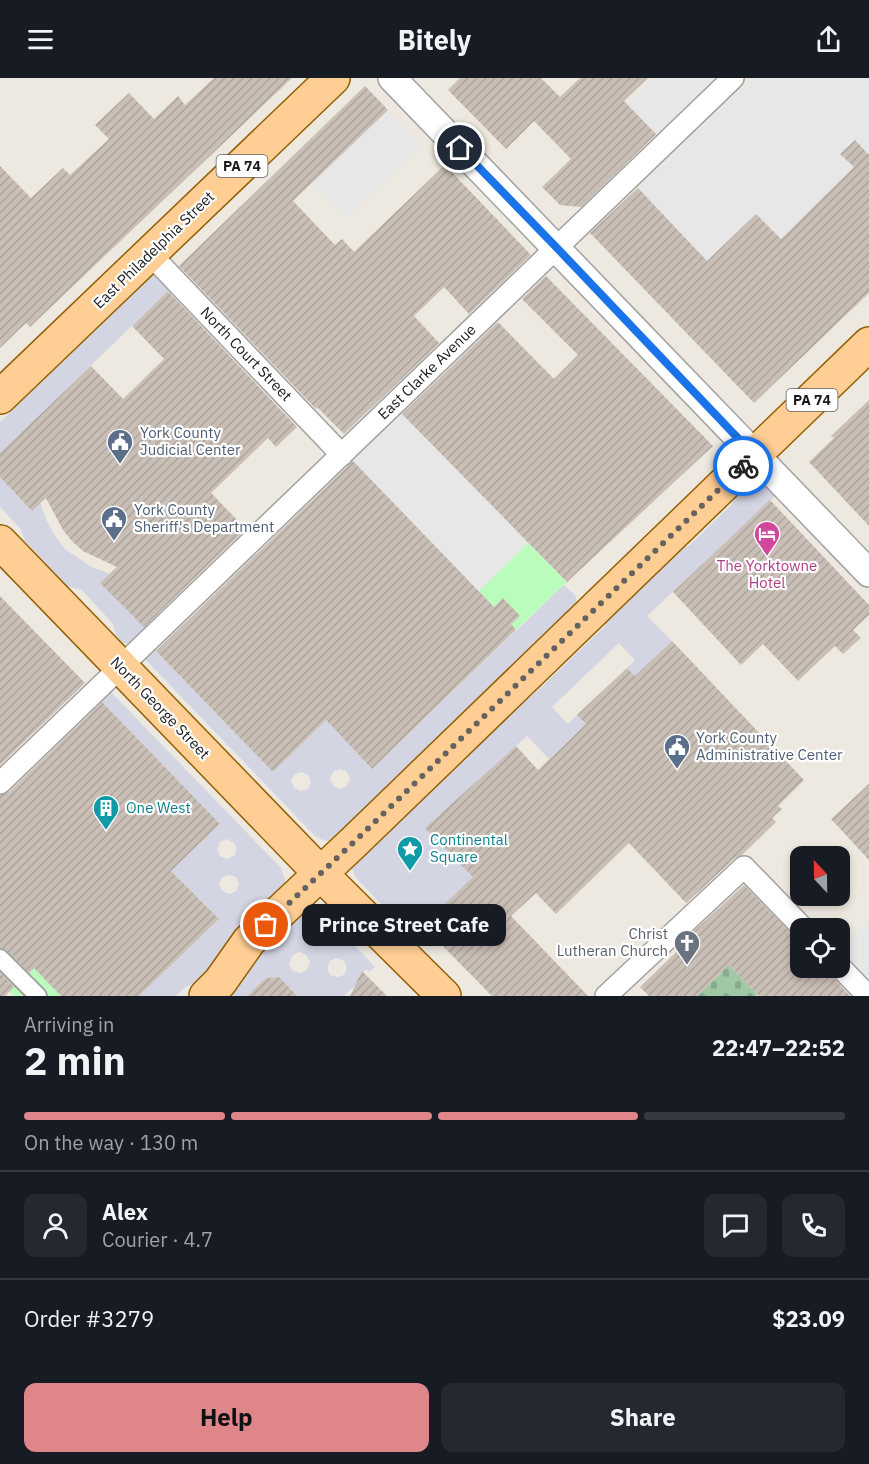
<!DOCTYPE html>
<html lang="en">
<head>
<meta charset="utf-8">
<style>
  :root { --surface:#171b24; --page:#242831; --text:#f1f3f6; --muted:#9ea1a6; --line:#363941; --accent:#de868a }
  body { margin:0; font-family:"IBM Plex Sans",sans-serif; background:var(--page); color:var(--text); height:100vh; display:flex; flex-direction:column; font-size:22px; white-space:nowrap }
  * { box-sizing:border-box; margin:0 }
  p { font-size:20px; color:var(--muted) }
  .icon { flex:none; width:33px; height:33px; fill:none; stroke:currentColor; stroke-width:2; stroke-linecap:round; stroke-linejoin:round }
  .map { position:relative; height:918px; overflow:hidden }
  .drawer { display:flex; flex-direction:column; background:var(--surface); flex:1 }
  .drawer>* { flex:none }
  .needle { width:39px; rotate:338deg }
  .fabs { position:absolute; left:790px; top:768px; display:grid; gap:12px }
  .fabs a { display:grid; place-items:center; width:60px; height:60px; border-radius:12px; background:var(--surface); box-shadow:0 3px 9px #0003; font-size:30px }
  .pin { position:absolute; display:grid; place-items:center; width:51px; height:51px; color:#fff; margin:-26px; border:3px solid #fff; border-radius:50%; box-shadow:0 2px 6px #0007 }
  .courier { position:absolute; display:grid; place-items:center; width:60px; height:60px; margin:-30px; border:4px solid #1a73e8; border-radius:50%; background:#fff; color:#222; box-shadow:0 2px 8px #0007 }
  .bubble { position:absolute; height:42px; border-radius:12px; background:var(--surface); box-shadow:0 3px 9px #0003; font-size:20px; font-weight:700; line-height:42px; text-align:center }
  .overview em { font-style:normal; font-weight:700 }
  .overview div { display:flex; flex-direction:column-reverse }
  .overview { display:flex; align-items:center; justify-content:space-between; height:102px; padding:0 24px }
  h1 { font-size:39px; font-weight:700; line-height:45px }
  .bar { display:grid; grid-template-columns:repeat(4,1fr); gap:9px 6px; align-content:center; height:72px; padding:0 24px }
  .bar i { height:8px; border-radius:4px; background:var(--line) }
  .bar .active { background:var(--accent) }
  .bar p { grid-column:span 4 }
  .line { display:flex; align-items:center; gap:15px; padding:0 24px; border-top:2px solid var(--line) }
  .line div { flex:1 }
  .round { display:grid; place-items:center; flex:none; width:63px; height:63px; border-radius:12px; background:var(--page) }
  .primary-button { display:flex; gap:12px; margin-top:auto; padding:12px 24px }
  .primary-button a { flex:1; height:69px; border-radius:12px; background:var(--accent); color:#111; font-size:24px; font-weight:700; line-height:69px; text-align:center }
  .primary-button a+a { background:var(--page); color:var(--text) }
  header { display:flex; justify-content:space-between; align-items:center; height:78px; padding:0 24px; background:var(--surface); font-size:27px; font-weight:700 }
  .map>svg:first-child { display:block }
</style>
</head>
<body>
<header><svg class="icon" aria-label="menu" viewBox="0 0 24 24"><path d="M4 6h16M4 12h16M4 18h16"/></svg>Bitely<svg class="icon" aria-label="share" viewBox="0 0 24 24"><path d="M12 15V3M7 8l5-5 5 5M5 13v7h14v-7"/></svg></header>
<div class="map">
<svg width="869" height="918" viewBox="0 0 869 918">
  <defs>
    <pattern id="cemetery-stones" width="16" height="16" patternUnits="userSpaceOnUse" patternTransform="scale(1.5)"><rect width="16" height="16" fill="#a0c8a5"/><path d="M2 7V4a2 2 0 0 1 4 0v3zM10 15v-3a2 2 0 0 1 4 0v3z" fill="#89ab8d"/></pattern>
    <pattern id="building-hatch" width="6" height="6" patternUnits="userSpaceOnUse" patternTransform="scale(1.5)"><rect width="6" height="6" fill="#cabfb6"/><path d="M-1 1l2-2M0 6l6-6M5 7l2-2" fill="none" stroke="#ada49c"/></pattern>
  </defs>
  <rect width="100%" height="100%" fill="#eee9e0"/>
  <path fill="url(#cemetery-stones)" d="M706,880L726,884L757,916L756,918H697L720,896Z"/>
  <path fill="#b9fcbc" d="M528,465L567,504L516,552L511,546L520,538L503,520L494,529L479,513Z
    M0,854L61,918H14L0,903Z"/>
  <path fill="#e7e7e7" d="M655,0H721L659,59L628,26Z
    M753,0H869V77L855,62L841,75L854,89L781,161L756,136L725,166L730,207L638,110Z
    M388,32L423,68L346,141L312,105Z
    M400,334L528,465L479,513L351,381Z
    M869,844V907L840,877V870Z"/>
  <path fill="#d4d5e3" fill-rule="evenodd" d="M158,196L171,210L10,366L38,408L40,425L47,443L55,458L65,471L90,488L110,496L125,499L160,535L129,566L123,565L116,557L113,546L82,512L66,508L25,463L20,450L0,429V344L153,197Z
    M753,399L760,402L775,418L647,538L672,563L635,598L627,590L635,582L619,565L552,629L568,646L577,637L586,646L549,681L527,658L426,750L473,799L411,857L356,800L352,791V785L389,743L410,734L509,639L507,634L514,623L532,618L604,549L620,518L662,478L690,467L731,427L736,418Z
    M564,507L575,517L577,525V528L335,762L328,763L320,761L314,757L144,580L154,571L273,694L326,642L372,691ZM340,691L347,694L350,701L347,708L340,711L333,708L330,701L333,694ZM301,694L308,697L311,704L308,711L301,713L294,710L291,703L294,697Z
    M110,613L281,790L285,801V808L214,895L184,910L176,918H139L219,841L171,793L220,746L100,622ZM227,761L234,765L237,771L234,778L227,781L220,778L217,771L220,764ZM229,797L236,799L239,806L236,813L229,816L222,813L219,806L222,799Z
    M304,829H313L322,833L375,889L369,894L367,892L362,894L361,902L344,918H297L278,899L266,900L247,918H223L258,869ZM299,874L306,877L310,884L307,892L300,895L293,893L289,886L292,878ZM337,880L344,883L347,890L344,897L337,899L330,897L327,890L330,883Z"/>
  <path fill="url(#building-hatch)" d="M214,0H292L30,249L26,245L0,270V88L31,120L63,90L70,97L109,61L95,47L129,15L154,41L178,18L185,27Z
    M460,0H541L560,19L580,0H648L624,23L656,56L581,129L560,127L542,109L571,81L534,43L506,71L448,12Z
    M365,8L388,32L293,123L335,167L342,161L354,174L445,87L531,177L469,236L444,209L414,238L439,265L344,356L317,329L316,331L179,188Z
    M855,62L868,76L869,75V215L754,325L590,155L638,110L707,183L756,136L781,161L854,89L840,76Z
    M546,198L713,368L567,504L402,336L498,244L554,301L578,277L522,221Z
    M168,213L297,349L276,369L268,360L211,415L246,451L144,549L100,505L117,489L83,473L72,463L63,452L46,420L32,433L0,399V375L91,288L123,321L164,281L132,248Z
    M869,322V448L809,384L834,360L831,358Z
    M353,383L494,529L503,520L520,538L511,546L516,552L372,691L326,642L273,694L156,573Z
    M770,422L869,527V537L853,552L861,560L843,576L835,568L798,603L763,566L741,587L673,514Z
    M0,518L85,605L0,687Z
    M672,563L804,702L778,728L782,731L772,740L776,744L742,777L735,780L686,825L629,765L556,836L536,815L511,838L588,918H492L422,847L473,799L425,750L516,668L538,692L586,646L577,637L627,590L635,598Z
    M102,624L220,746L171,793L219,841L139,918H61L34,890L29,895L7,873L0,870V717L9,714Z
    M869,706V782L831,741Z
    M744,807L801,865V890H824L850,918H759L729,887L697,918H649L640,909L695,856L693,854Z
    M362,893L387,918H350Z
    M0,895L14,909L5,918H0Z
    M279,899L297,918H247L266,900Z"/>
  <g fill="none" stroke-linecap="round" stroke-linejoin="round">
    <g stroke="#a2a2a2" stroke-width="20">
      <path id="pedestrian" d="M0,880L38,918"/>
    </g>
    <g stroke="#a2a2a2" stroke-width="24">
      <path id="minor" d="M150,176L342,377
        M0,705L733,0
        M840,889L868,918
        M606,918L744,789L803,850"/>
    </g>
    <g stroke="#a2a2a2" stroke-width="30">
      <path id="tertiary" d="M392,0C552,164 709,331 869,495"/>
    </g>
    <g stroke="#935f00" stroke-width="36">
      <path id="primary" d="M0,319L333,0
        M0,464L321,796L444,918
        M206,918L220,904L249,863L355,763L869,266"/>
    </g>
    <use href="#pedestrian" stroke="#fff" stroke-width="16"/>
    <use href="#minor" stroke="#fff" stroke-width="21"/>
    <use href="#tertiary" stroke="#fff" stroke-width="27"/>
    <use href="#primary" stroke="#ffce94" stroke-width="33"/>
  </g>
  <g fill="none" stroke-linecap="round" stroke-linejoin="round">
    <path stroke="#656360" stroke-width="6" stroke-dasharray="0 10.8" d="M266,847L355,763L743,388"/>
    <path stroke="#1a73e8" stroke-width="8" d="M460,70L557,170L754,377L743,388"/>
  </g>
  <defs>
    <g id="civic-pin" transform="scale(1.35)"><path d="M0 17L-7.5 6A9.5 9.5 0 1 1 7.5 6Z" fill="#5c6f8a" stroke="#fff"/><path d="M-.6-6.5H3V-4.5H.6V-3L4-1V1h2V6H-6V1h2V-1L-.6-3ZM-1.2 2.5V6h2.4V2.5Z" fill="#fff"/></g>
    <g id="hotel-pin" transform="scale(1.35)"><path d="M0 17L-7.5 6A9.5 9.5 0 1 1 7.5 6Z" fill="#d1479c" stroke="#fff"/><path d="M-6-4.5h1.5V1H6V5H4.5V3h-9V5H-6ZM-4 0a1.8 1.8 0 1 1 3.6 0ZM.5 0V-2.5h3Q6-2.5 6 0Z" fill="#fff"/></g>
    <g id="building-pin" transform="scale(1.35)"><path d="M0 17L-7.5 6A9.5 9.5 0 1 1 7.5 6Z" fill="#0f9aa8" stroke="#fff"/><path d="M-4-6H4V6H1V3H-1V6H-4ZM-2.5-4.3h1.7v1.8h-1.7ZM.8-4.3h1.7v1.8H.8ZM-2.5-1h1.7V.8h-1.7ZM.8-1h1.7V.8H.8Z" fill="#fff"/></g>
    <g id="sight-pin" transform="scale(1.35)"><path d="M0 17L-7.5 6A9.5 9.5 0 1 1 7.5 6Z" fill="#0f9aa8" stroke="#fff"/><path d="M0-6L1.8-2.2L6-1.7L2.9 1.2L3.7 5.4L0 3.3L-3.7 5.4L-2.9 1.2L-6-1.7L-1.8-2.2Z" fill="#fff"/></g>
    <g id="church-pin" transform="scale(1.35)"><path d="M0 17L-7.5 6A9.5 9.5 0 1 1 7.5 6Z" fill="#6b7280" stroke="#fff"/><path d="M-1.2-6h2.4v3.5h3.3v2.4h-3.3V6h-2.4V-.1h-3.3v-2.4h3.3Z" fill="#fff"/></g>
  </defs>
  <g fill-rule="evenodd">
    <use href="#civic-pin" x="120" y="364"/>
    <use href="#civic-pin" x="114" y="441"/>
    <use href="#hotel-pin" x="767" y="456"/>
    <use href="#civic-pin" x="677" y="669"/>
    <use href="#building-pin" x="106" y="730"/>
    <use href="#sight-pin" x="410" y="771"/>
    <use href="#church-pin" x="687" y="865"/>
  </g>
  <g text-anchor="middle" stroke-width="4.5" stroke-linejoin="round" paint-order="stroke">
    <g fill="#fff" stroke="#5f5f5f" stroke-width="1.5">
      <rect x="216.5" y="77" width="51" height="22" rx="4.5"/>
      <rect x="786.5" y="311" width="51" height="22" rx="4.5"/>
    </g>
    <g font-size="14" font-weight="bold" fill="#1b1b1b">
      <text x="242" y="93">PA 74</text>
      <text x="812" y="327">PA 74</text>
    </g>
    <g font-size="15" fill="#1b1b1b" stroke="#fff">
      <text transform="translate(154 172) rotate(-44)" y="5">East Philadelphia Street</text>
      <text transform="translate(246 276) rotate(46)" y="5">North Court Street</text>
      <text transform="translate(427 294) rotate(-44)" y="5">East Clarke Avenue</text>
      <text transform="translate(160 630) rotate(46)" y="5">North George Street</text>
    </g>
    <g font-size="15" fill="#4e5e75" stroke="#fff" text-anchor="start">
      <text x="140" y="360">York County<tspan x="140" dy="17">Judicial Center</tspan></text>
      <text x="134" y="437">York County<tspan x="134" dy="17">Sheriff's Department</tspan></text>
      <text x="696" y="665">York County<tspan x="696" dy="17">Administrative Center</tspan></text>
    </g>
    <g font-size="15" fill="#b23c85" stroke="#fff">
      <text x="767" y="493">The Yorktowne<tspan x="767" dy="17">Hotel</tspan></text>
    </g>
    <g font-size="15" fill="#0d838f" stroke="#fff" text-anchor="start">
      <text x="126" y="735">One West</text>
      <text x="430" y="767">Continental<tspan x="430" dy="17">Square</tspan></text>
    </g>
    <g font-size="15" fill="#5b616d" stroke="#fff" text-anchor="end">
      <text x="668" y="861">Christ<tspan x="668" dy="17">Lutheran Church</tspan></text>
    </g>
  </g>
</svg>
<div class="fabs">
<a><svg class="needle" viewBox="-14 -14 28 28"><path d="M0-13l5 13h-10z" fill="#e53935"/><path d="M0 13l5-13h-10z" fill="#9ea1a6"/></svg></a>
<a><svg class="icon" aria-label="locate" viewBox="0 0 24 24"><circle cx="12" cy="12" r="6"/><path d="M12 2v4M12 18v4M2 12h4M18 12h4"/></svg></a>
</div>
<div class="pin" style="left:266px;top:847px;background:#ea580c"><svg class="icon" aria-label="bag" viewBox="0 0 24 24"><path d="M5 8h14l-1 12H6zM9 8a3 3 0 0 1 6 0"/></svg></div>
<div class="pin" style="left:460px;top:70px;background:#1f2937"><svg class="icon" aria-label="home" viewBox="0 0 24 24"><path d="M3 11l9-7 9 7M6 9v11h12V9"/></svg></div>
<div class="courier" style="left:743px;top:388px"><svg class="icon" aria-label="bike" viewBox="0 0 24 24"><circle cx="6" cy="16" r="4"/><circle cx="18" cy="16" r="4"/><path d="M6 16l4-8h5l3 8M10 8l3 8H6M13 5h3"/></svg></div>
<div class="bubble" style="left:302px;top:826px;width:204px">Prince Street Cafe</div>
</div>
<section class="drawer">
<div class="overview"><div><h1>2 min</h1><p>Arriving in</p></div><em>22:47–22:52</em></div>
<div class="bar"><i class="active"></i><i class="active"></i><i class="active"></i><i></i><p>On the way · 130 m</p></div>
<div class="line" style="height:108px"><a class="round"><svg class="icon" aria-label="person" viewBox="0 0 24 24"><circle cx="12" cy="8" r="4"/><path d="M4 21q1-7 8-7t8 7"/></svg></a><div><b>Alex</b><p>Courier · 4.7</p></div><a class="round"><svg class="icon" aria-label="chat" viewBox="0 0 24 24"><path d="M4 5h16v11H9l-5 4z"/></svg></a><a class="round"><svg class="icon" aria-label="phone" viewBox="0 0 24 24"><path d="M5 4h4l2 5-3 2q2 4 5 5l2-3 5 2v4C11 20 4 13 5 4z"/></svg></a></div>
<div class="line" style="height:78px"><div>Order #3279</div><b>$23.09</b></div>
<div class="primary-button"><a>Help</a><a>Share</a></div>
</section>
</body>
</html>
